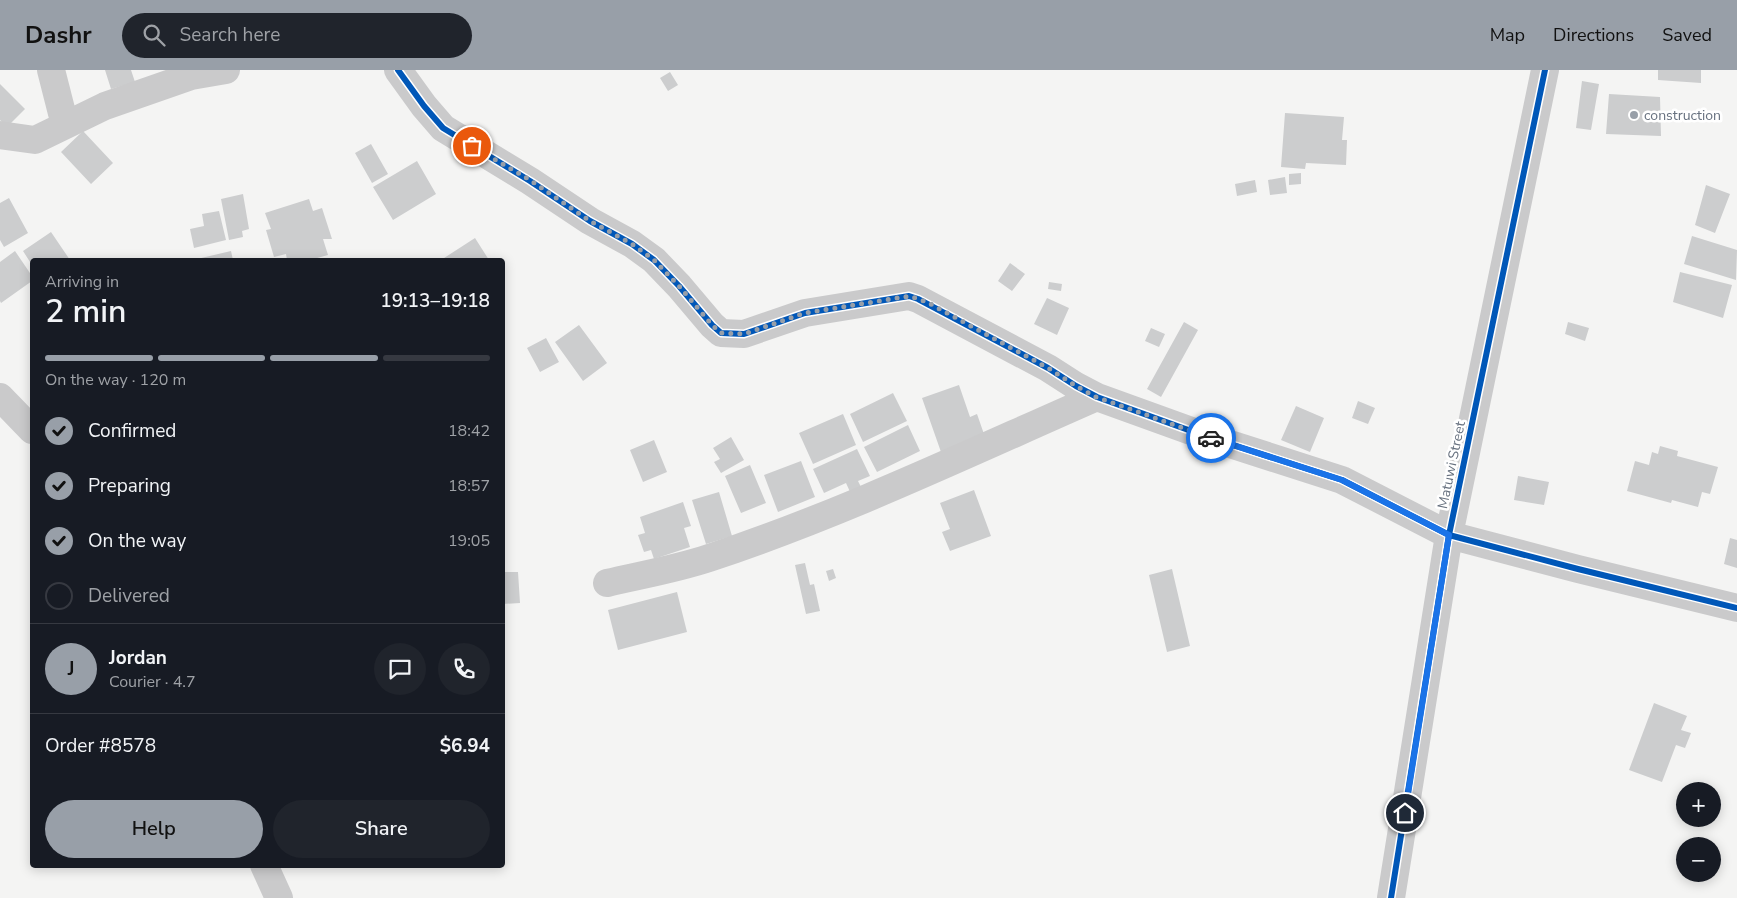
<!DOCTYPE html>
<html lang="en">
<head>
<meta charset="utf-8">
<style>
  :root { --surface:#171b24; --page:#20242c; --text:#f1f3f6; --muted:#9ea1a6; --line:#363941; --accent:#989fa8 }
  body { margin:0; font-family:"Nunito Sans",sans-serif; background:var(--page); color:var(--text); height:100vh; display:flex; flex-direction:column; font-size:19px; white-space:nowrap }
  * { box-sizing:border-box; margin:0 }
  p { font-size:16px; color:var(--muted) }
  .icon { flex:none; width:28px; height:28px; fill:none; stroke:currentColor; stroke-width:2; stroke-linecap:round; stroke-linejoin:round }
  .map { position:relative; flex:1; overflow:hidden }
  .sheet { position:absolute; left:30px; top:188px; width:475px; height:610px; display:flex; flex-direction:column; background:var(--surface); border-radius:5px; box-shadow:0 2px 12px #0003 }
  .sheet>* { flex:none }
  .fabs { position:absolute; left:1676px; top:712px; display:grid; gap:10px }
  .fabs a { display:grid; place-items:center; width:45px; height:45px; border-radius:50%; background:var(--surface); box-shadow:0 2px 12px #0003; font-size:25px }
  .pin { position:absolute; display:grid; place-items:center; width:42px; height:42px; color:#fff; margin:-21px; border:2px solid #fff; border-radius:50%; box-shadow:0 1px 5px #0007 }
  .courier { position:absolute; display:grid; place-items:center; width:50px; height:50px; margin:-25px; border:4px solid #1a73e8; border-radius:50%; background:#fff; color:#222; box-shadow:0 1px 6px #0007 }
  .head em { font-style:normal; font-weight:600 }
  .head div { display:flex; flex-direction:column-reverse }
  .head { display:flex; align-items:center; justify-content:space-between; height:85px; padding:0 15px }
  h1 { font-size:32px; font-weight:600; line-height:38px }
  .bar { display:grid; grid-template-columns:repeat(4,1fr); gap:8px 5px; align-content:center; height:60px; padding:0 15px }
  .bar i { height:6px; border-radius:4px; background:var(--line) }
  .bar .current { background:var(--accent) }
  .bar p { grid-column:span 4 }
  .line { display:flex; align-items:center; gap:12px; padding:0 15px; border-top:1px solid var(--line) }
  .line div { flex:1 }
  .round { display:grid; place-items:center; flex:none; width:52px; height:52px; border-radius:26px; background:var(--page) }
  ol { padding:0 15px; list-style:none }
  li { display:flex; align-items:center; gap:15px; height:55px }
  li p { margin-inline-start:auto }
  li .icon { padding:5px; border-radius:50%; background:var(--accent); color:#111; stroke-width:4 }
  li:last-child { color:var(--muted) }
  li i { width:28px; height:28px; border:2px solid var(--line); border-radius:50% }
  .primary-button { display:flex; gap:10px; margin-top:auto; padding:10px 15px }
  .primary-button a { flex:1; height:58px; border-radius:30px; background:var(--accent); color:#111; font-size:20px; font-weight:600; line-height:58px; text-align:center }
  .primary-button a+a { background:var(--page); color:var(--text) }
  header { display:flex; align-items:center; gap:30px; box-sizing:border-box; height:70px; padding:0 25px; background:var(--accent); color:#111 }
  header strong { font-size:24px }
  nav { display:flex; gap:28px; margin-inline-start:auto; font-size:18px }
  .search { width:350px; height:45px; background:var(--page); display:flex; align-items:center; gap:12px; box-sizing:border-box; padding:0 18px; border-radius:28px; color:var(--muted); font-size:19px }
  .map>svg:first-child { display:block }
</style>
</head>
<body>
<header>
<strong>Dashr</strong>
<div class="search"><svg class="icon" aria-label="search" viewBox="0 0 24 24"><circle cx="10" cy="10" r="6"/><path d="M15 15l6 6"/></svg>Search here</div>
<nav><a>Map</a><a>Directions</a><a>Saved</a></nav>
</header>
<div class="map">
<svg width="1737" height="828" viewBox="0 0 1737 828">
  <rect width="100%" height="100%" fill="#f4f4f3"/>
  <path fill="#cccdce" d="M105,0H131L135,12L111,19Z
    M1658,0H1701V13L1658,10Z
    M670,2L678,15L668,21L660,8Z
    M1582,11L1599,14L1591,60L1576,58Z
    M0,14L25,39L7,57L0,50Z
    M1609,24L1660,27L1661,66L1606,64Z
    M1285,43L1344,47L1342,70H1347L1346,95L1306,93L1305,99L1281,97Z
    M83,61L113,93L91,114L61,82Z
    M371,74L388,104L372,113L355,83Z
    M417,91L436,124L393,150L373,117Z
    M1301,103V114L1289,115V104Z
    M1285,107L1287,123L1270,125L1268,110Z
    M1255,110L1257,122L1237,126L1235,114Z
    M1706,115L1730,124L1715,163L1695,155Z
    M243,124L249,159L242,161L243,167L229,170L221,129Z
    M9,128L28,163L4,177L0,170V133Z
    M309,129L313,141L322,138L332,169H323L328,185L310,190H287L286,184L274,187L266,160L271,159L265,143Z
    M219,141L226,170L194,178L190,159L204,156L202,144Z
    M51,162L70,190H32V195L23,181Z
    M1692,166L1737,180L1736,210L1684,194Z
    M475,168L489,190H441Z
    M15,181L32,206V211L1,233L0,231V192Z
    M231,181L233,190H197V189Z
    M1010,193L1025,204L1012,221L998,211Z
    M1680,202L1732,215L1723,248L1673,232Z
    M1049,212L1062,214L1061,221L1048,219Z
    M1047,228L1069,238L1057,265L1034,254Z
    M1184,252L1198,260L1161,327L1147,319Z
    M1568,252L1589,258L1585,271L1565,264Z
    M579,255L607,293L583,311L555,272Z
    M1151,258L1165,264L1159,277L1145,271Z
    M546,268L559,292L540,302L527,278Z
    M959,315L970,347L977,344L985,367L941,382L922,328Z
    M893,323L907,351L863,372L850,344Z
    M1358,331L1375,338L1368,354L1352,348Z
    M1296,336L1324,348L1310,382L1281,370Z
    M843,344L856,375L813,394L799,363Z
    M908,355L920,381L877,402L864,377Z
    M731,367L744,390L721,403L714,392L720,389L713,378Z
    M654,370L667,402L643,412L630,380Z
    M1660,376L1678,381L1677,386L1718,397L1710,424L1702,422L1698,437L1672,430L1671,433L1627,421L1635,391L1649,395L1652,382L1658,384Z
    M857,379L870,406L858,411L862,419L851,424L846,413L824,423L813,399Z
    M801,391L815,427L778,442L764,405Z
    M750,395L766,433L741,443L725,406Z
    M1518,406L1549,412L1544,435L1514,430Z
    M974,420L991,466L950,481L942,462L950,459L940,433Z
    M719,422L732,466L706,474L692,430Z
    M683,432L691,456L684,458L690,477L654,489L651,480L644,482L638,465L645,463L640,447Z
    M1730,468L1737,470V498L1724,494Z
    M805,493L810,515L814,514L820,541L806,544L795,495Z
    M833,499L836,508L829,511L826,501Z
    M1172,499L1190,576L1167,582L1149,505Z
    M502,502H518L520,533L502,534Z
    M677,522L687,562L618,580L608,540Z
    M1654,633L1687,646L1681,660L1691,663L1685,678L1676,675L1662,712L1629,700Z"/>
  <g fill="none" stroke-linecap="round" stroke-linejoin="round">
    <path stroke="#cacacb" stroke-width="28" d="M51,0L65,55
      M398,0L424,36L443,58L530,111L590,151L632,174L654,190L679,216L712,255L721,263L744,264L805,243L909,226L918,229L1048,298L1076,316L1097,327L1205,366L1342,410L1449,465L1578,499L1737,538
      M0,65L35,70L105,36L191,6L226,0
      M0,327L32,360
      M607,513C641,505 676,499 709,488C842,444 969,383 1097,327
      M264,795L279,828
      M1391,828L1449,465L1545,0"/>
    <g stroke="#fff" stroke-width="9">
      <path id="cycleway" d="M398,0L424,36L443,58L530,111L590,151L632,174L654,190L679,216L712,255L721,263L744,264L805,243L909,226L918,229L1048,298L1076,316L1097,327L1205,366L1342,410L1449,465L1578,499L1737,538
        M1391,828L1449,465L1545,0"/>
    </g>
    <use href="#cycleway" stroke="#0057b8" stroke-width="6"/>
  </g>
  <g fill="none" stroke-linecap="round" stroke-linejoin="round">
    <path stroke="#989fa8" stroke-width="5" stroke-dasharray="0 9" d="M472,76L530,110L590,151L632,174L654,190L679,216L712,255L721,263L744,264L805,243L910,226L927,232L1048,298L1076,316L1096,327L1211,368"/>
    <path stroke="#1a73e8" stroke-width="6" d="M1211,368L1342,410L1449,465L1405,743"/>
  </g>
  <circle fill="#989fa8" stroke="#fff" stroke-width="2" cx="1634" cy="45" r="5"/>
  <g text-anchor="middle" stroke-width="5" stroke-linejoin="round" paint-order="stroke">
    <g font-size="14" fill="#67717f" stroke="#fff" text-anchor="start">
      <text x="1644" y="50">construction</text>
    </g>
    <g font-size="14" fill="#67717f" stroke="#fff">
      <text transform="translate(1451 395) rotate(-78)" y="5">Matuwi Street</text>
    </g>
  </g>
</svg>
<div class="fabs">
<a>+</a>
<a>−</a>
</div>
<div class="pin" style="left:472px;top:76px;background:#ea580c"><svg class="icon" aria-label="bag" viewBox="0 0 24 24"><path d="M5 8h14l-1 12H6zM9 8a3 3 0 0 1 6 0"/></svg></div>
<div class="pin" style="left:1405px;top:743px;background:#1f2937"><svg class="icon" aria-label="home" viewBox="0 0 24 24"><path d="M3 11l9-7 9 7M6 9v11h12V9"/></svg></div>
<div class="courier" style="left:1211px;top:368px"><svg class="icon" aria-label="car" viewBox="0 0 24 24"><path d="M5 17H2v-5l4-1 3-4h7l3 4 3 1v5h-3M9 17h6M6 11h13"/><circle cx="7" cy="17" r="2"/><circle cx="17" cy="17" r="2"/></svg></div>
<section class="sheet">
<div class="head"><div><h1>2 min</h1><p>Arriving in</p></div><em>19:13–19:18</em></div>
<div class="bar"><i class="current"></i><i class="current"></i><i class="current"></i><i></i><p>On the way · 120 m</p></div>
<ol>
<li><svg class="icon" aria-label="check" viewBox="0 0 24 24"><path d="M5 12l5 5 9-10"/></svg>Confirmed<p>18:42</p></li>
<li><svg class="icon" aria-label="check" viewBox="0 0 24 24"><path d="M5 12l5 5 9-10"/></svg>Preparing<p>18:57</p></li>
<li><svg class="icon" aria-label="check" viewBox="0 0 24 24"><path d="M5 12l5 5 9-10"/></svg>On the way<p>19:05</p></li>
<li><i></i>Delivered</li>
</ol>
<div class="line" style="height:90px"><b class="round" style="background:var(--accent);color:#111">J</b><div><b>Jordan</b><p>Courier · 4.7</p></div><a class="round"><svg class="icon" aria-label="chat" viewBox="0 0 24 24"><path d="M4 5h16v11H9l-5 4z"/></svg></a><a class="round"><svg class="icon" aria-label="phone" viewBox="0 0 24 24"><path d="M5 4h4l2 5-3 2q2 4 5 5l2-3 5 2v4C11 20 4 13 5 4z"/></svg></a></div>
<div class="line" style="height:65px"><div>Order #8578</div><b>$6.94</b></div>
<div class="primary-button"><a>Help</a><a>Share</a></div>
</section>
</div>
</body>
</html>
